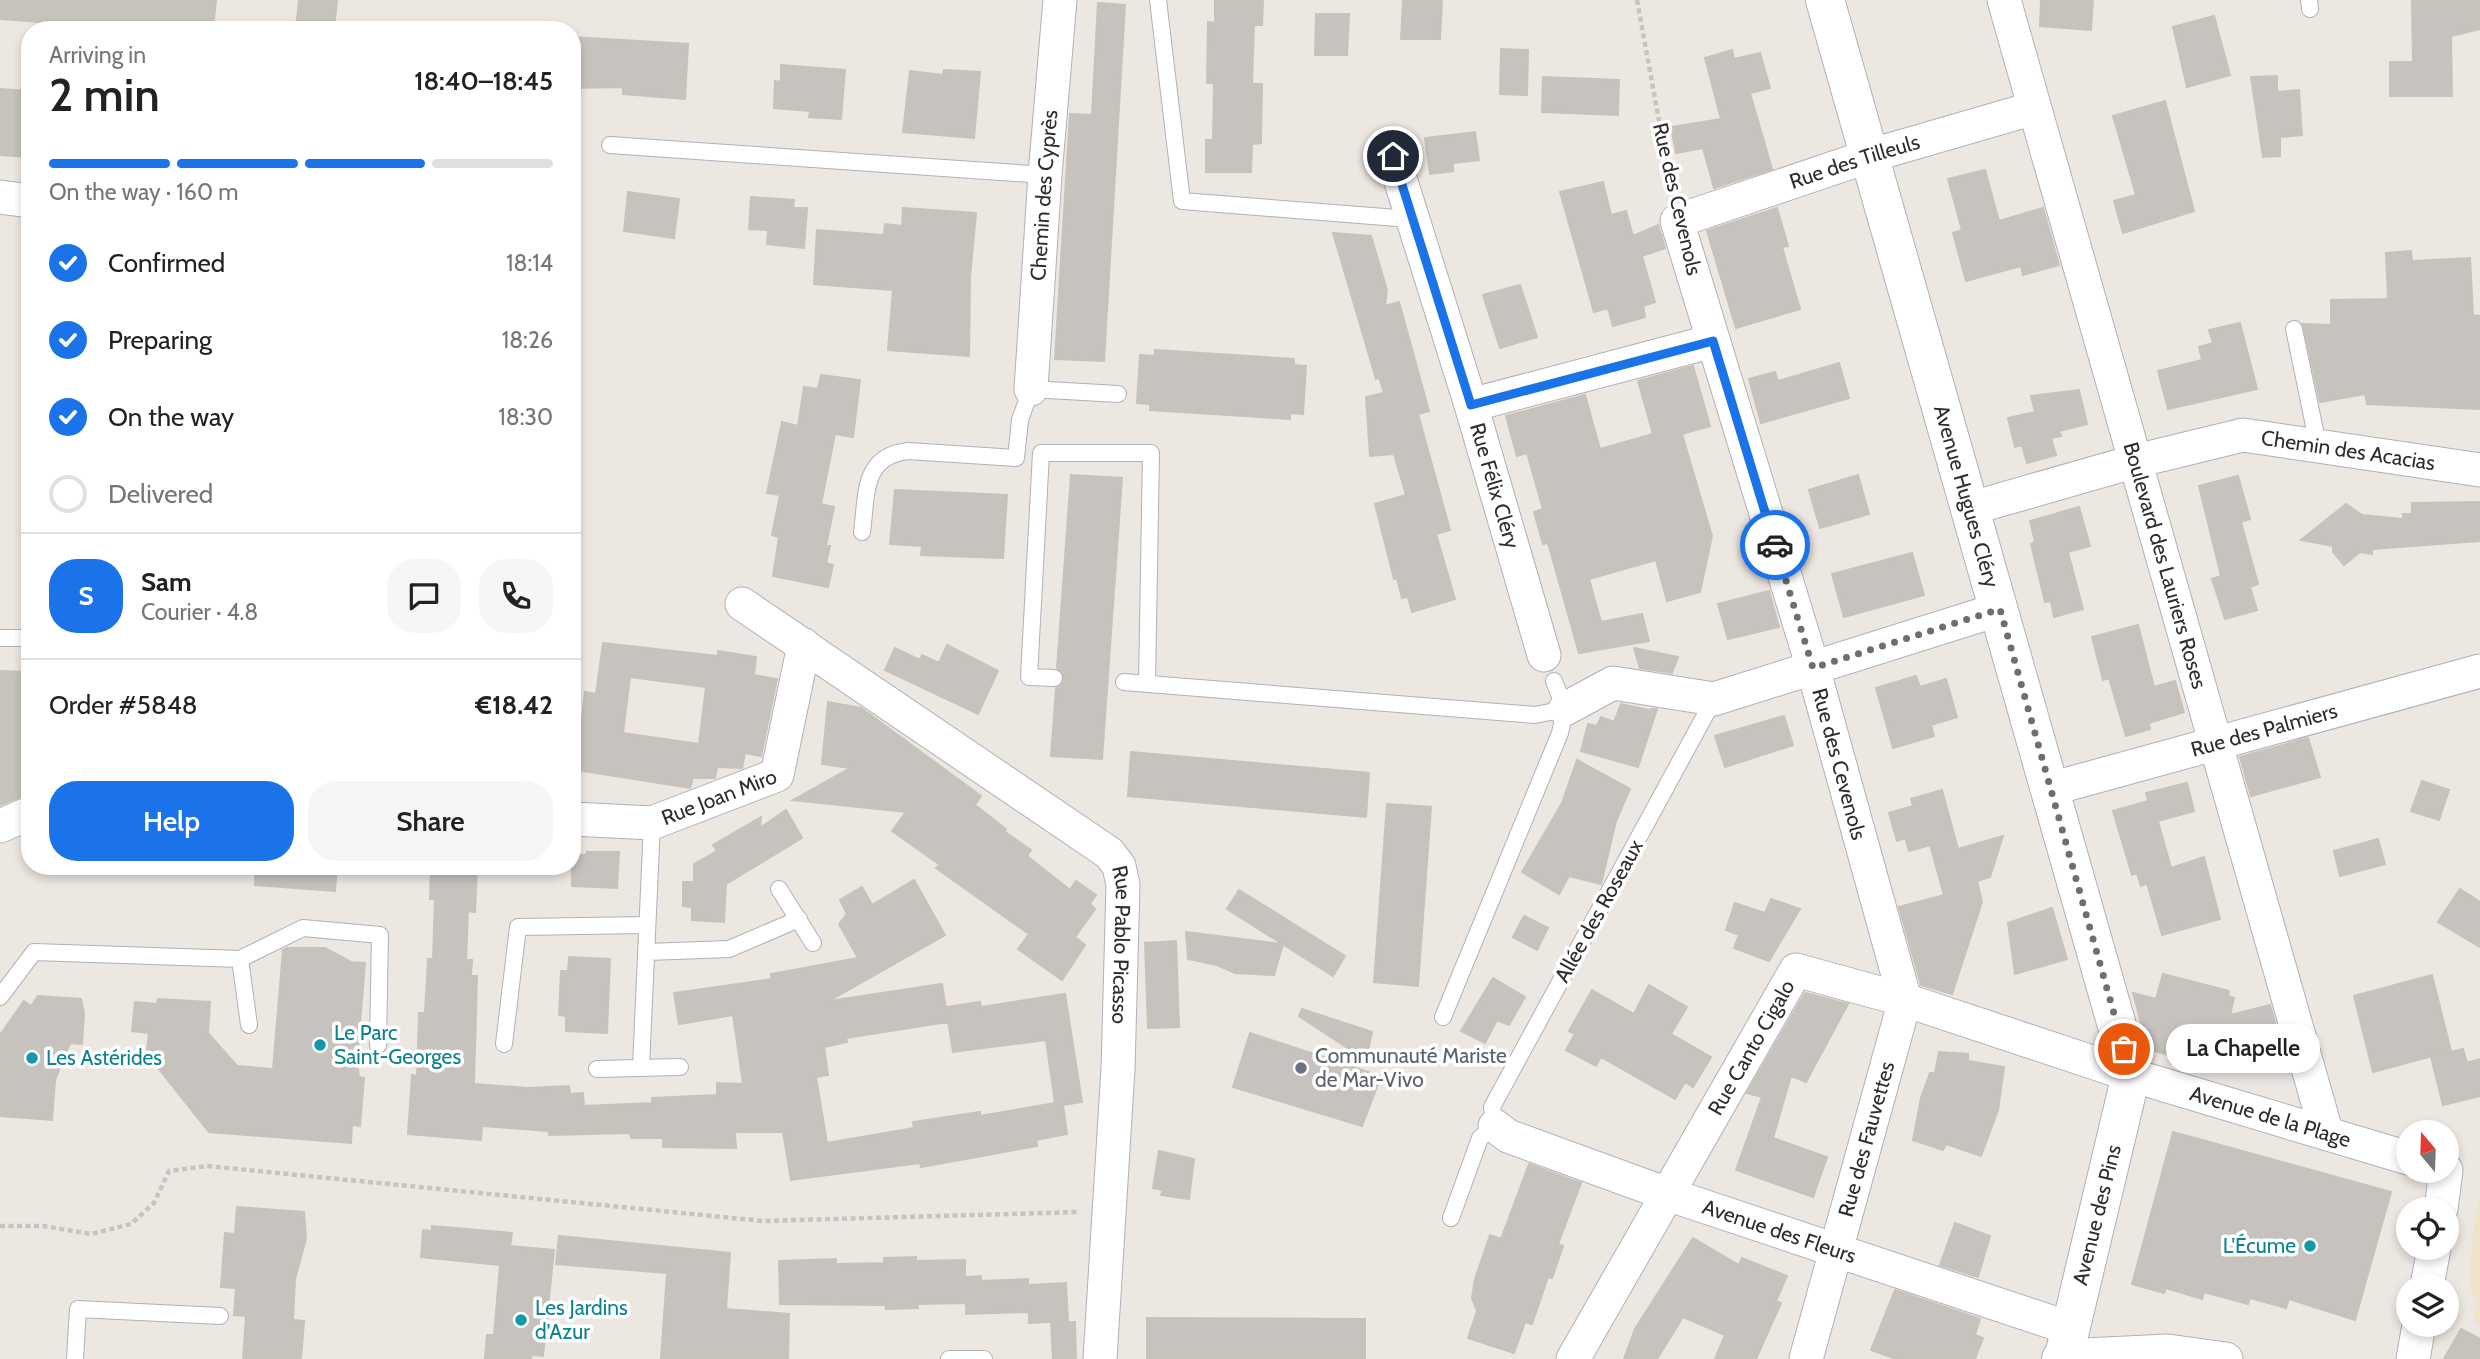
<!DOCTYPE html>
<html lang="en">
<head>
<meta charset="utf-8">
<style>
  :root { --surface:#fff; --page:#f6f6f6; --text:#222; --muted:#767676; --line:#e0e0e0; --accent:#1a73e8 }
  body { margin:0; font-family:Cabin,sans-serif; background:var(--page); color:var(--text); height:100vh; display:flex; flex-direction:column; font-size:26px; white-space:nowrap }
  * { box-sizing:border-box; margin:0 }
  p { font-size:23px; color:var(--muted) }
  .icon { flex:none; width:38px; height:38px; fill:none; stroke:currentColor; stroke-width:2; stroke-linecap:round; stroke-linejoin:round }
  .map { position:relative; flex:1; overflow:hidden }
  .side { position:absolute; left:21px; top:21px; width:560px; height:854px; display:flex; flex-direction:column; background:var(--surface); border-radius:28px; box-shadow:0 4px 10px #0003 }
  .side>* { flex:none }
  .needle { width:46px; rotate:341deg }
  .buttons { position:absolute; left:2396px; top:1120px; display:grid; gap:14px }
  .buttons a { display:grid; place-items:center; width:63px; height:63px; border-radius:50%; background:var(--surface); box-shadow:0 4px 10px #0003; font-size:35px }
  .pin { position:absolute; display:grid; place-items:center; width:60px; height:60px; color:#fff; margin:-30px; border:4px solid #fff; border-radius:50%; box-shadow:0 2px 7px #0007 }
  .courier { position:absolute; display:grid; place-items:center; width:70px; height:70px; margin:-35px; border:5px solid #1a73e8; border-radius:50%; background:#fff; color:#222; box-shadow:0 2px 9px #0007 }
  .bubble { position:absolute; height:49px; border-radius:24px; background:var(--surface); box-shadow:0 4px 10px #0003; font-size:23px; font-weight:600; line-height:49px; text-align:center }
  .headline em { font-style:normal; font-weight:600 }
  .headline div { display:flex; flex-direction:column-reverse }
  .headline { display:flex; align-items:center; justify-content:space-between; height:119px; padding:0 28px }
  h1 { font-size:46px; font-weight:600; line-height:52px }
  .bar { display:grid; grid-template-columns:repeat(4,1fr); gap:10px 7px; align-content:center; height:84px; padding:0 28px }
  .bar i { height:9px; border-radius:5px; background:var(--line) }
  .bar .current { background:var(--accent) }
  .bar p { grid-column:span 4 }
  .line { display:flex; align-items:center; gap:18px; padding:0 28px; border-top:2px solid var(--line) }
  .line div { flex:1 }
  .round { display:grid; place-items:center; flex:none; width:74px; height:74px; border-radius:28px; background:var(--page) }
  ol { padding:0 28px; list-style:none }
  li { display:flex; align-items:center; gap:21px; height:77px }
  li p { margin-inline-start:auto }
  li .icon { padding:7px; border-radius:50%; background:var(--accent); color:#fff; stroke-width:4 }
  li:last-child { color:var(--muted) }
  li i { width:38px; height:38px; border:4px solid var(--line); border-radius:50% }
  .action { display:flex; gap:14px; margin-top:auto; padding:14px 28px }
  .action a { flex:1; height:80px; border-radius:28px; background:var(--accent); color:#fff; font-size:28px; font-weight:600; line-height:80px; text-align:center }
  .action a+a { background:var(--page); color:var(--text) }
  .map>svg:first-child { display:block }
</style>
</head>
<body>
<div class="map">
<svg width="2480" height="1359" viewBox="0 0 2480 1359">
  <rect width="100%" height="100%" fill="#ede7e2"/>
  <path fill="#efe4c8" d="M2480,1198V1326L2474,1319L2478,1300L2471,1294C2470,1261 2471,1231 2480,1198Z"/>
  <path fill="#c6c2bd" stroke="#c9c2bb" stroke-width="2" fill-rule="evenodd" d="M0,0H216L213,29L182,30H68V24L0,19Z
    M299,0H337L334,30H296Z
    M1215,0H1263L1262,25H1254L1252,84H1262L1261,143L1252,144L1251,172H1206V140H1213L1214,83H1207L1208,22L1215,23Z
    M1403,0H1442L1440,39H1401Z
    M2041,0H2093L2091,30L2040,26Z
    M2412,0H2480V29L2451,36L2452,96H2390V62H2413Z
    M1098,3L1125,5L1104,361L1055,359L1070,114L1092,115Z
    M1316,14H1349L1347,55H1315Z
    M2214,16L2230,75L2187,87L2173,27Z
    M572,37L688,44L685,99L623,94V87L572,88Z
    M1501,49L1528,50L1527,95L1500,94Z
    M1732,50L1734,59L1760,53L1770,88L1750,93L1772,169L1714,188L1703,148L1676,153L1671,127L1721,119L1705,58Z
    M781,65L845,70L841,119L809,117L810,111L774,108L775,81L781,82Z
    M944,70L980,72L974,138L903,132L910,71L943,75Z
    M2277,76V92L2299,90L2302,135L2280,137V156L2263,157L2251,77Z
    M1543,77L1619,80L1618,115L1542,112Z
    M0,89L30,91V157L0,155Z
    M2165,101L2194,211L2123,233L2114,201L2136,195L2113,116Z
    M1475,132L1479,160L1453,163V171L1430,174L1425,138Z
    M1985,170L1999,221L2043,208L2059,265L2023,275L2021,266L1966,281L1953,233L1962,230L1948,179Z
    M1603,182L1611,215L1626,211L1633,236L1658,225L1665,248L1642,256L1655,302L1643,306L1645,317L1613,326L1608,308L1594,312L1560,192Z
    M628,192L679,199L674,238L624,231Z
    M751,197L794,200L793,208H807L804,248L767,244L768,230L749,229Z
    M903,208L976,213L970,277L969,356L888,350L893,290L814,284L817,230L884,235L885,224L902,226Z
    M1777,208L1788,246L1782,247L1800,309L1736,328L1707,231Z
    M1333,233L1371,236L1387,290L1385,306L1399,302L1429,411L1418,414L1450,530L1436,534L1455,599L1412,612L1408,597L1402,598L1397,578L1394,579L1375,504L1406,495L1394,454L1370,456L1366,397L1384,393L1379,377L1376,379Z
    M2411,251L2412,261L2470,258L2473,315L2480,316V409L2367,404L2365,394L2320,402L2303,324L2331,325V300L2388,299L2386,253Z
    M1520,285L1537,337L1500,348L1483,295Z
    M2240,323L2257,389L2168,409L2158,371L2202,360L2199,347L2213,343L2209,330Z
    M1155,350L1294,359V365L1306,366L1303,414L1290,413V419L1150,410V404L1137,403L1140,355L1155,356Z
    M1839,363L1849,398L1761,423L1749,379L1775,372L1778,381Z
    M1693,366L1710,426L1682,434L1712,536L1700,592L1667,601L1656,560L1589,579L1601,622L1642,614L1649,641L1579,653L1548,543L1543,544L1534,512L1543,509L1527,453L1517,456L1506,416L1585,395L1600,449L1653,434L1638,381Z
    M821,375L860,380L853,437L835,434L821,504L834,507L826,546H830L826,563L833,565L828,587L773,576L779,537L772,535L780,495L767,493L782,422L798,426L804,387L818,389Z
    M2079,390L2087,424L2059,431L2061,436L2051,438L2056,455L2027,463L2022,445L2015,447L2008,418L2035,412L2031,396Z
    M1071,475L1122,478L1102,759L1051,756L1056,688L1064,679L1057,668Z
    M1858,475L1869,514L1820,528L1809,490Z
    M2238,476L2250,519L2241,522L2258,584L2250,587L2257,610L2225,619L2212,579L2221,576L2199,486Z
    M895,490L1007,495L1003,558L921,555L922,546L890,544Z
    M2480,502V541L2372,549V554L2360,552L2344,565L2333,552V546L2301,540L2346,504L2362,515L2403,519V514H2412V503Z
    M2079,507L2090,546L2068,552L2083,609L2054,617L2051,601L2045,602L2031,544L2035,542L2030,521Z
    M1912,553L1924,595L1844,617L1832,574Z
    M1769,591L1779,627L1728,639L1718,604Z
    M2138,625L2154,687L2175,681L2184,712L2149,723L2150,729L2126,736L2109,678L2103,680L2092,637Z
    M603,643L718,656V651L756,657L754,675L777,679L761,756L745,753L742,768L717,767L715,778H693L690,788L576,770L585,692L596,694ZM630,677L706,687L699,744L623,733Z
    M947,645L998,671L978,714L885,670L895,648L920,660L922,655L939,663Z
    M1634,648L1678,657L1672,673L1640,668Z
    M0,671L30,672V745H24L22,796L0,805Z
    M1916,676L1920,687L1946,679L1957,717L1931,725L1934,736L1893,748L1876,688Z
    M828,702L861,708L981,796L975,805L1006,829L1005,832L1031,850L1027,856L1070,890L1076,881L1096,895L1090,904L1095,909L1075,937L1085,945L1062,980L1018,949L1029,934L936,868L940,865L892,831L906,812L793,800L850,768L822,764Z
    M1621,704L1653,711L1652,709H1657L1638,767L1581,751L1588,724L1597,726L1601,717L1614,722Z
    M1784,716L1793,745L1725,767L1715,736Z
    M2308,738L2320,777L2251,796L2240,757Z
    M1131,752L1369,773L1366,817L1128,796Z
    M1577,760L1630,789L1616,821L1601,884L1569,876L1559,894L1522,872L1562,803Z
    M2422,781L2449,790L2439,820L2411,811Z
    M2187,783L2194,811L2158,821L2171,868L2204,857L2220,919L2162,935L2147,883L2141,886L2137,873L2132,875L2113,811L2148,801L2146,793Z
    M1942,790L1958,849L2003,836L1990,877L1977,881L1982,902L1952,994L1921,985L1899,907L1944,895L1930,845L1909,851L1905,838L1897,841L1889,813L1913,806L1911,799Z
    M1387,804L1431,807L1418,986L1374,982Z
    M786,810L802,838L726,884L724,922L692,920V907L683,906V882H694V864L717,851L713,845L761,817L760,828Z
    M2378,839L2385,864L2340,876L2334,851Z
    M587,852H619L617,888L572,886V855H586Z
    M255,866H337L335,891L255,885Z
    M431,866H477L475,912L468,911L466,960H472L471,976H477L474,1084L528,1088L569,1086L570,1094L583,1093L584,1106L652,1103V1098L717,1095V1083L743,1084L733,1015L679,1024L674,993L772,979L771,974L858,958L839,924L847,914L840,900L862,887L872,905L914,880L945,935L829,1001L942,984L948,1022L846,1038L847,1042L824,1047L828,1075L816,1077L827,1143L914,1128L913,1122L980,1112V1116L1055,1103L1046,1040L953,1052L946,1007L980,1002L981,1007L1065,994L1082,1102L1063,1105L1067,1134L1036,1140L1037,1146L921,1167L920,1163L791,1180L783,1132H735L736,1148L663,1147V1138H631L630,1133L549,1135V1131L482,1126L481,1140L408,1134L412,1075L417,1076L419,1013H425L428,959H433L435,899H430Z
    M2460,889L2480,902V947L2438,922Z
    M1239,890L1345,956L1333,976L1227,909Z
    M1771,899L1800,909L1769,961L1734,948L1739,935L1726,930L1735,903L1765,913Z
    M2052,908L2067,959L2015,974L2008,923Z
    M1524,916L1548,928L1537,950L1513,937Z
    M1186,932L1283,944L1274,975L1235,973L1217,965L1188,959Z
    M1176,941L1179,1027L1148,1028L1145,943Z
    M287,948H325L351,962L365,963L357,1061L359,1077L364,1078L360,1126L352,1125L351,1143L209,1132L158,1068L147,1050L149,1033L132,1031L135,1002L157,1004L158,999L210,1002L208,1033L237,1066L273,1069L283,950Z
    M569,957L610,959L607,1033L566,1031V1016L559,1015L561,971H568Z
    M2163,974L2229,991L2228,996L2234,998L2230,1015L2270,1005L2284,1053L2271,1048L2268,1063L2209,1047L2203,1065L2148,1049L2133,993L2156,999Z
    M2432,975L2451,1051L2373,1072L2354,996Z
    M1493,978L1525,997L1509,1025L1497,1020L1485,1043L1461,1031Z
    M1649,985L1687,1007L1671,1034L1711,1057L1693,1087L1685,1082L1675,1099L1601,1057L1596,1066L1566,1050L1575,1034L1569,1031L1592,990L1634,1014Z
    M1805,993L1848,1004L1806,1082L1791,1076L1773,1138L1827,1157L1813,1197L1736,1170L1762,1097L1747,1093Z
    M38,996L81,999L84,1013L82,1044L70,1043L55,1080L52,1120L0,1116V1035L24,1001L31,1006Z
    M1302,1009L1372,1032L1366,1060L1299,1016Z
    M1250,1033L1381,1076L1362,1126L1233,1087Z
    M2463,1049L2467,1063L2480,1059V1096L2443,1105L2431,1057Z
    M1939,1052L1968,1054V1061L2004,1067L1998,1110L1981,1156L1946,1144L1943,1150L1913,1140L1921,1098L1930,1073H1935Z
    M2173,1132L2391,1192L2355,1320L2289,1299L2286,1308L2250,1298L2248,1304L2204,1292L2202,1299L2166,1288L2164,1293L2132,1284Z
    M1159,1151L1194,1159L1189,1199L1161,1195L1163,1190L1153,1188Z
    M1529,1164L1581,1183L1558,1244L1563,1246L1552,1278L1548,1277L1532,1324L1525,1322L1514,1353L1468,1338L1477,1311L1472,1298L1475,1279L1490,1235L1501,1239Z
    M237,1207L304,1212L306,1239L295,1279L293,1320L304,1321L301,1359H243L246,1316L234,1315L236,1288L221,1287L225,1233L235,1234Z
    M1955,1223L1990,1236L1978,1277L1940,1265Z
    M432,1226L512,1233L510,1246L554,1250L543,1356L531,1355V1359H485L487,1335H494L500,1265L421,1257L423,1230L432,1231Z
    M559,1236L730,1253L726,1309L789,1314L788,1359H661L667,1273L556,1264Z
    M1693,1238L1739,1265L1742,1258L1787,1276L1776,1301L1781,1303L1756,1359H1715L1725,1335L1683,1317L1657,1359H1624L1635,1329Z
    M916,1257V1261L965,1260V1277L981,1276V1281L1028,1279V1285L1066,1283L1068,1321L1029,1323V1312L966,1314V1303L917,1304L918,1308L886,1309L885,1305L780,1304L779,1261L836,1259V1264L884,1263V1258Z
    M1895,1290L1980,1319L1975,1335L1983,1338L1975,1359H1896L1871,1350Z
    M1147,1318L1365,1319V1359H1147Z
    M1075,1322L1076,1359H1053L1051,1323Z
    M2461,1329L2480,1339V1359H2444Z"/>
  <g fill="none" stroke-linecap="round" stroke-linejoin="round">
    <g stroke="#aeb1b8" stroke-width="18">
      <path id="lane" d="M1158,0L1182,201L1410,219
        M2309,0L2310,9
        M610,145L1045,175
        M2294,329L2318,445
        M862,532C867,495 862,456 908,451L1016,458L1020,420L1031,389L1118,394
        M0,638H30
        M1054,678L1029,677L1041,453H1151L1147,684
        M1124,682L1535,715L1565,709
        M779,889L813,943
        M647,952L729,949L799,919
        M240,959L249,1025
        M0,997L34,952L240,959L303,928L380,935L378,1045
        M1443,1017L1560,733L1565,709L1554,681
        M504,1044L518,927L646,925
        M641,1067L652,823
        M597,1069L680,1067
        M1451,1218L1480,1138L1495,1126L1492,1107L1714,699
        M75,1359L78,1309L220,1316
        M949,1359H984"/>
    </g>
    <g stroke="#aeb1b8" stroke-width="35">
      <g id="street">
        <path id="s1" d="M2004,0L2326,1131"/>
        <path id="s2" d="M1393,156L1471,405L1544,655"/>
        <path d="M0,197L30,201"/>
        <path id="s3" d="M1031,389L1045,175L1060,0"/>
        <path d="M1471,405L1713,341"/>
        <path id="s4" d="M1972,508L2136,461L2243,435L2480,470"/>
        <path id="s5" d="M742,604L1109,853L1119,866L1123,885L1118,1069L1100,1359"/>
        <path d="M1565,709L1613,683L1714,699L2000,609"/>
        <path id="s6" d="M2050,789L2480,671"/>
        <path id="s7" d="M572,819L652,823L777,775L804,645"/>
        <path d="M0,826L30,813"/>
        <path id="s8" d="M1905,1000L1813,668L1677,221L1869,156L2034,108"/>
        <path id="s9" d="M1495,1126L1508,1136L1667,1194L2069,1328"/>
        <path d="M2441,1209L2446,1170"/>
        <path d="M2427,1286L2434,1248"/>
        <path d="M2064,1356L2168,1351L2226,1359"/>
        <path id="s10" d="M1573,1359L1796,970L1905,1000L2131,1075L2408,1158"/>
        <path id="s11" d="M1806,1359L1905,1000"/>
        <path d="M2413,1359L2419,1325"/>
      </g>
    </g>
    <g stroke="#aeb1b8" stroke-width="40">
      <g id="secondary">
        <path id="s12" d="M1825,0L2131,1075L2064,1356L2061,1359"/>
      </g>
    </g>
    <path stroke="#c4c4c4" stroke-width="4.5" stroke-dasharray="5 3.5" stroke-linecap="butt" d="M1637,0L1672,192
      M0,1226H43L91,1234L131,1224L154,1203L169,1171L207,1166L763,1221L1079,1212"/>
    <use href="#lane" stroke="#fff" stroke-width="16"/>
    <use href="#street" stroke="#fff" stroke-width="33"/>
    <use href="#secondary" stroke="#fff" stroke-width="38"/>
  </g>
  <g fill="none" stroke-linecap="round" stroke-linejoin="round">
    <path stroke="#706e6c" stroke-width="7" stroke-dasharray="0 12.6" d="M1775,545L1813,668L2000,609L2124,1049"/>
    <path stroke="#1a73e8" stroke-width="9" d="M1393,156L1471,405L1713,341L1775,545"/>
  </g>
  <g fill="#0f9aa8" stroke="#fff" stroke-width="2.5">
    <circle cx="320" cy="1045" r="7"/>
    <circle cx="32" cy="1058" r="7"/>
    <circle cx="2310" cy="1246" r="7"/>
    <circle cx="521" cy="1320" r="7"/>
  </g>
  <circle fill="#6b7280" stroke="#fff" stroke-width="2.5" cx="1301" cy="1068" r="7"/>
  <g text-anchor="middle" stroke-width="7" stroke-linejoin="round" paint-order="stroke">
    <g font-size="21" fill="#2d2d2d" stroke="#fff">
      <text dy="7" stroke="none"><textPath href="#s8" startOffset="999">Rue des Tilleuls</textPath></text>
      <text dy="7" stroke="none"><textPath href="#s3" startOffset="194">Chemin des Cyprès</textPath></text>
      <text transform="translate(1677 199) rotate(77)" y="7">Rue des Cevenols</text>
      <text dy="7" stroke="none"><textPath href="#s4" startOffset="387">Chemin des Acacias</textPath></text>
      <text dy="7" stroke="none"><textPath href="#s2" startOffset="345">Rue Félix Cléry</textPath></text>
      <text dy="7" stroke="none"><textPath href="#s12" startOffset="516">Avenue Hugues Cléry</textPath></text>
      <text dy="7" stroke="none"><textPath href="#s1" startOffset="588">Boulevard des Lauriers Roses</textPath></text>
      <text dy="7" stroke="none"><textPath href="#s6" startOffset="222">Rue des Palmiers</textPath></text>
      <text transform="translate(1839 764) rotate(75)" y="7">Rue des Cevenols</text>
      <text dy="7" stroke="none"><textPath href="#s7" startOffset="152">Rue Joan Miro</textPath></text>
      <text transform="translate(1599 911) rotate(-61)" y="7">Allée des Roseaux</text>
      <text dy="7" stroke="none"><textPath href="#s5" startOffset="539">Rue Pablo Picasso</textPath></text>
      <text dy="7" stroke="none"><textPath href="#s10" startOffset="359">Rue Canto Cigalo</textPath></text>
      <text dy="7" stroke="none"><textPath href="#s10" startOffset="945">Avenue de la Plage</textPath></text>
      <text dy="7" stroke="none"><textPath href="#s11" startOffset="228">Rue des Fauvettes</textPath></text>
      <text transform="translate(2097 1215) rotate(-76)" y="7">Avenue des Pins</text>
      <text dy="7" stroke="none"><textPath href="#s9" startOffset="304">Avenue des Fleurs</textPath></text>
    </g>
    <g font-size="21" fill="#0d838f" stroke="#fff" text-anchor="start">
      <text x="334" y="1040">Le Parc<tspan x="334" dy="24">Saint-Georges</tspan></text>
      <text x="46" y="1065">Les Astérides</text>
      <text x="2296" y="1253" text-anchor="end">L'Écume</text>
      <text x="535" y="1315">Les Jardins<tspan x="535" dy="24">d'Azur</tspan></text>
    </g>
    <g font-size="21" fill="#5b616d" stroke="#fff" text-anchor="start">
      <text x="1315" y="1063">Communauté Mariste<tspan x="1315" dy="24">de Mar-Vivo</tspan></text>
    </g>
  </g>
</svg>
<div class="buttons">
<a><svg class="needle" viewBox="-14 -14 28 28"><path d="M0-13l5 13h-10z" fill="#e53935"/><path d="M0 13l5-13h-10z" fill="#767676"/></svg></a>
<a><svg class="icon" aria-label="locate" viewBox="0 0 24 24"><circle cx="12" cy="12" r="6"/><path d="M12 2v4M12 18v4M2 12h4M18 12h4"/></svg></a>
<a><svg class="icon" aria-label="layers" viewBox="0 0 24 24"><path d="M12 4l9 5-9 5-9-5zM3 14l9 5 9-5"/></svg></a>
</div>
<div class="pin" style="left:2124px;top:1049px;background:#ea580c"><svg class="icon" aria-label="bag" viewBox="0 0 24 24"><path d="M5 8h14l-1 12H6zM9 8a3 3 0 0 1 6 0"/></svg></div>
<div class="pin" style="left:1393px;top:156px;background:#1f2937"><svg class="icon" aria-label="home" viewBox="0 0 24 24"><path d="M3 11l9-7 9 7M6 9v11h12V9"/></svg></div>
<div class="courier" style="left:1775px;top:545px"><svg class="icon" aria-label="car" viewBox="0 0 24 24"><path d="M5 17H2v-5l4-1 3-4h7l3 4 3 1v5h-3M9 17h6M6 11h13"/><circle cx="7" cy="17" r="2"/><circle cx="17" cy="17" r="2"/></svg></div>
<div class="bubble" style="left:2166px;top:1024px;width:154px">La Chapelle</div>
<section class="side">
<div class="headline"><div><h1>2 min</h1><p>Arriving in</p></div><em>18:40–18:45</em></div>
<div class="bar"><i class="current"></i><i class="current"></i><i class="current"></i><i></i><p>On the way · 160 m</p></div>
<ol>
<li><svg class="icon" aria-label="check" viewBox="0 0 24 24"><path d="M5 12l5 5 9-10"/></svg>Confirmed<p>18:14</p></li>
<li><svg class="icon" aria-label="check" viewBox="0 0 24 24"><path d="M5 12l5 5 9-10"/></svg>Preparing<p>18:26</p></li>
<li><svg class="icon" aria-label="check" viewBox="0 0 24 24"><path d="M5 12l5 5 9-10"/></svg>On the way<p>18:30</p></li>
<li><i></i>Delivered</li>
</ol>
<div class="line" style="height:126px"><b class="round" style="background:var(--accent);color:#fff">S</b><div><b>Sam</b><p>Courier · 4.8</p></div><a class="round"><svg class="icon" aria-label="chat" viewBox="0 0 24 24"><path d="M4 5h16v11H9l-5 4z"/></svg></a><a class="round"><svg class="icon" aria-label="phone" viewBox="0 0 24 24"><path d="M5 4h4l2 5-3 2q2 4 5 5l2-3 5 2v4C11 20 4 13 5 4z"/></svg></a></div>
<div class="line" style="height:91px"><div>Order #5848</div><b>€18.42</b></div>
<div class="action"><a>Help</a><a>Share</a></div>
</section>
</div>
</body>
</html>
